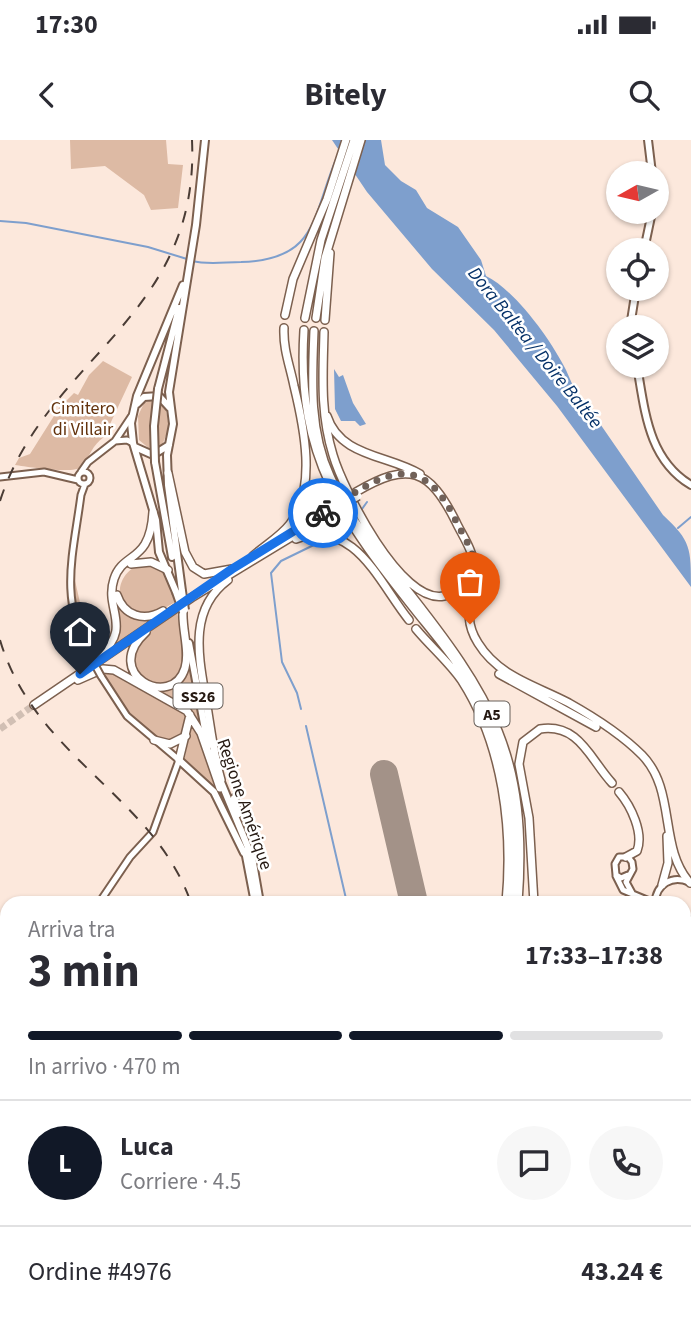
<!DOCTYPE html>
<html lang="it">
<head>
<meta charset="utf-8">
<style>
  :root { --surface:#fff; --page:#f7f7f7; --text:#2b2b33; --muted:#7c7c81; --line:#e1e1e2; --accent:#111827 }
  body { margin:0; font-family:"Source Sans 3",sans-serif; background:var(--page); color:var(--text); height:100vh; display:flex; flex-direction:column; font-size:26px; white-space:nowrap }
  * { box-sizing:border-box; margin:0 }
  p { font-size:23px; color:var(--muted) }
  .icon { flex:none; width:38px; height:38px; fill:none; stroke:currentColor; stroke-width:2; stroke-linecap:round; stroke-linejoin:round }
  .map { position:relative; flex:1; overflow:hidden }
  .sheet { position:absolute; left:0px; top:756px; width:691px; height:434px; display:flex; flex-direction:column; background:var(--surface); border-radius:21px 21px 0 0; box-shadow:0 2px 5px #0004 }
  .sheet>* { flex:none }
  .needle { width:46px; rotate:262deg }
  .tools { position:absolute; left:606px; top:21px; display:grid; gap:14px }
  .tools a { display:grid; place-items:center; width:63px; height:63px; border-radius:50%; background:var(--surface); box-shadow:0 2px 5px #0004; font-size:35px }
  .pin { position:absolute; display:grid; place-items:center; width:60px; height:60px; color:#fff; margin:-72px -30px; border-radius:50% 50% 50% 0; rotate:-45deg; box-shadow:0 0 7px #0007 }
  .pin .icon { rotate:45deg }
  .courier { position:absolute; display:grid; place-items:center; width:70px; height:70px; margin:-35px; border:5px solid #1a73e8; border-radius:50%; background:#fff; color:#222; box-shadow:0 2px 9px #0007 }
  .headline em { font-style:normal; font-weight:700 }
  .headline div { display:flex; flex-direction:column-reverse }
  .headline { display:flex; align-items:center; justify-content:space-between; height:119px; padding:0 28px }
  h1 { font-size:46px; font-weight:700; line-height:52px }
  .bar { display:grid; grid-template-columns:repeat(4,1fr); gap:10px 7px; align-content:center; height:84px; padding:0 28px }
  .bar i { height:9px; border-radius:5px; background:var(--line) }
  .bar .active { background:var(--accent) }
  .bar p { grid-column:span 4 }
  .line { display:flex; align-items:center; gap:18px; padding:0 28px; border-top:2px solid var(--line) }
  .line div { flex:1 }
  .round { display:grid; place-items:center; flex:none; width:74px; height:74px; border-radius:37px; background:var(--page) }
  .status { display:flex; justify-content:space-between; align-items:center; height:49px; padding:0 35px; background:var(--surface); direction:ltr }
  .status svg { height:19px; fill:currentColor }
  header { display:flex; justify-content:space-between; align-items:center; height:91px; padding:0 28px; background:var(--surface); font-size:32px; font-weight:700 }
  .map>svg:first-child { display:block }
</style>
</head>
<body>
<div class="status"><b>17:30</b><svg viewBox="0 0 49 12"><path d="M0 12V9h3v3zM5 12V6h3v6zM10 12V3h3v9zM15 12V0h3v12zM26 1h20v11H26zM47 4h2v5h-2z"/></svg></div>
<header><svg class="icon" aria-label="back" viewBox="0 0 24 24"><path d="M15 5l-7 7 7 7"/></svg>Bitely<svg class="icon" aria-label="search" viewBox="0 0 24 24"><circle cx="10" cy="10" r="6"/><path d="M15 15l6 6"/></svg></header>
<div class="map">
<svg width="691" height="1190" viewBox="0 0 691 1190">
  <rect width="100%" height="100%" fill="#fce8dc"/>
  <path fill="#ddbaa4" d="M70,0H166L168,24L183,25L178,68L151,70L144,55L105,26L71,29Z
    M103,221L132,237L104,297C92,305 90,317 81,327C75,334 27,327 15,325L19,318L30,314L59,268L74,253L78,255L89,235Z
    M155,259L166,269L169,288L161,308L151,310L139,300L138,276L144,263Z
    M150,423L165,433L175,462C166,467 155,476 144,475C109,473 113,425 150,423Z
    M74,436L83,476L98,503L92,512L75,472Z
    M117,463L123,468L153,478L112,508L120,486Z
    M177,472C180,486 187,506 185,520C178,564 114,538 139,502C147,490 165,481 177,472Z
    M189,524L200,585L181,563L153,549L167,547Z
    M104,531H111L186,574L185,594L172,602C141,594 114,561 104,531Z
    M192,581L199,592L218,650L215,651L184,622Z
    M182,1183H220L226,1189L230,1183H284L285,1190H167Z"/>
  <path fill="#7e9fcd" d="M332,0H381L385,25L401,41L416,50L427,68L458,87L481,120L486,136C515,150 551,200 566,230C572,243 574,251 585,262L663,375C691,401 691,408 691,447L557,266L494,190L432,129L367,52Z
    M334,229L339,237L343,235L353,263L366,284L360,286L355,281H341L335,269Z"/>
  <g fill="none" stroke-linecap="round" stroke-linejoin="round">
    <path stroke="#7e9fcd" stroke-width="2" d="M0,81L26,83L148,107L187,119
      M192,121C208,125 225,122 241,122C319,120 312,75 337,17
      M362,369L367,362
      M678,388L691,377
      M332,392L335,390
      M301,569L297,553L282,522L271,433L281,421L322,401
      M306,586L347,763
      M162,1190L176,1183"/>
    <path stroke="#a39288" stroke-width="10" d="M429,1190L433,1186L438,1190
      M461,1190L480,1186"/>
    <path stroke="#a39288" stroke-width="28" d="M384,634L414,763
      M512,1183L514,1190"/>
    <path stroke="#d1bfb4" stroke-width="7" stroke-dasharray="7 3.5" stroke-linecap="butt" d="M0,589L34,565"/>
    <g stroke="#7c604f" stroke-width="9">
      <path id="minor" d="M115,301L127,300L133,303
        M81,332L88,322L115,301L131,277
        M78 338a6 6 0 1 1 12 0a6 6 0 1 1-12 0Z
        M0,337L44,332L78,340
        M85,344L81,355C73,416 59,457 89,514
        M628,735L621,738L616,735L615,724L619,717H628L632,722L633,729L626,742L632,753
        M616,736L623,750L654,763
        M99,763L130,717L153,692L179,620L127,576L101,536
        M655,763C656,744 672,735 689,742
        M684,784L691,780
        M684,790L691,801
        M691,831L686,870L691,907
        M0,843L7,841
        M0,1067L7,1088
        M37,1183L41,1190"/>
    </g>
    <g stroke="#7c604f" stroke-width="10">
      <path id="major" d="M648,0L652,33
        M644,110L652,72
        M630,187L636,149
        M637,226C645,271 648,319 691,345
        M158,249L179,168
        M137,264L144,257L159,256L170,268
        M135,307L153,315L169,305
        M155,322L172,417
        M182,451L168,345L167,315L173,284L169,252L196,85L205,0
        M176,452L159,412L156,380L133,303L131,283L137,256L183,145
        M189,503L208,606
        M179,620L214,652L244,713
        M221,642L252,717L260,763
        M234,658L239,674
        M245,711L255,763
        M360,1183L363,1190
        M365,1183L368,1190"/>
    </g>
    <g stroke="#7c604f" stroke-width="10">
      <path id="highway" d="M285,175L293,139L327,59L346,0
        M305,178L321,100L354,0
        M316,178L325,118L361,0
        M325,180L330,113
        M304,190C296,319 343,379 419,475C440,501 462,527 478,557C512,623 517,690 512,763
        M314,191C312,240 309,290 330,336C348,377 376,411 404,446C492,557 529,616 518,763
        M324,192C323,234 320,273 333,315C343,349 401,465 444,456C456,454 463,447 468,437
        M327,276C340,317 389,315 420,334
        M168,333L185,412L193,427L204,434L232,429
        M356,352C409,321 429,328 456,382C462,395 473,410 474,426C475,454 460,475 478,503C499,537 535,545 569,563C594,577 622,595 642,615C677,651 658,707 690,743
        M296,399C355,378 379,443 409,480
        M253,416C265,405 280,397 290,384C317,348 304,287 294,246C290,226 283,209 284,188
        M131,424L151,422L168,430
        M117,455C124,476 144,482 163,471
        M416,489C431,507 449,522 462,541C503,605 513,689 506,763
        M146,492C100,534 172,571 185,528C190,511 182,490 183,472
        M100,515C133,487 104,469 114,439C123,411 150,424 153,372
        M499,534L596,587
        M78,540L103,529L114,530L187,571L201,593L220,648
        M34,565L191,458L321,379
        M154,600L170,604L186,596
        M179,620L190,575
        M221,640C214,616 211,591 207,566C200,522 186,471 228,440
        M619,652C631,666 644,693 637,711L626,717
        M662,745L668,723L667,696
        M534,763L529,678L519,624L523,602L540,589C579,583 590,619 612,643
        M565,1183L566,1190
        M570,1183L572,1190"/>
    </g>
    <use href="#minor" stroke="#fff" stroke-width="5"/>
    <use href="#major" stroke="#fff" stroke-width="6"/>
    <use href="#highway" stroke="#fff" stroke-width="7"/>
    <path stroke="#4a3c35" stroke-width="2" stroke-dasharray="12 12" stroke-linecap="butt" d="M0,361C47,216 200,178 192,0
      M0,500C35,618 154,656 191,763
      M285,1183L287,1190"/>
    <g stroke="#7c604f" stroke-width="9" stroke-linecap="butt">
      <path id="minor-bridge" d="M89,514L101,536"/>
    </g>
    <g stroke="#7c604f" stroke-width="10" stroke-linecap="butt">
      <path id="major-bridge" d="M155,322L154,286L158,249
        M182,451L185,470
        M176,452L183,472"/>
    </g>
    <g stroke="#7c604f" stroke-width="10" stroke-linecap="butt">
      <path id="highway-bridge" d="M321,379L358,356"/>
    </g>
    <use href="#minor-bridge" stroke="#fff" stroke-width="5"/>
    <use href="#major-bridge" stroke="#fff" stroke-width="6"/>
    <use href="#highway-bridge" stroke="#fff" stroke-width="7"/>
  </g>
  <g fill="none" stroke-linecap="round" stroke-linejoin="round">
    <path stroke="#706159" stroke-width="7" stroke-dasharray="0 12.6" d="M323,373C375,340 417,303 454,377C460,390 471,406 474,421C477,442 464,462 470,484"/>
    <path stroke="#1a73e8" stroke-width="9" d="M80,534L232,429L323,373"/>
  </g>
  <g text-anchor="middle" stroke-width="5" stroke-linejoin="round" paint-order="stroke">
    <g fill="#fff" stroke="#665e59" stroke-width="2">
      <rect x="173.5" y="543.5" width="49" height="25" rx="5"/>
      <rect x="474.5" y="561.5" width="35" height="25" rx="5"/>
    </g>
    <g font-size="16" font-weight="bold" fill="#251912">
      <text x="198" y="562">SS26</text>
      <text x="492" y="580">A5</text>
    </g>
    <g font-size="18" fill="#63320c" stroke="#fff">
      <text x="83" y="274">Cimitero<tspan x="83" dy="21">di Villair</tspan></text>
    </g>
    <g font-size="18" fill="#251912" stroke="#fff">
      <text transform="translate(245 664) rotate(71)" y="6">Regione Amérique</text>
    </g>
    <g font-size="19" font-style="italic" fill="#053168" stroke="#fff">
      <text transform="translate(536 207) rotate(51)" y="7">Dora Baltea / Doire Baltée</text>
    </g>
  </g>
</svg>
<div class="tools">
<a><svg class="needle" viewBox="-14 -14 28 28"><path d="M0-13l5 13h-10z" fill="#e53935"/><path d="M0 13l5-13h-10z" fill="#7c7c81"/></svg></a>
<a><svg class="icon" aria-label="locate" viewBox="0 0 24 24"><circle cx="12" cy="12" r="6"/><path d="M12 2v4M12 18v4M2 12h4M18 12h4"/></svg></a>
<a><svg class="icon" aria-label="layers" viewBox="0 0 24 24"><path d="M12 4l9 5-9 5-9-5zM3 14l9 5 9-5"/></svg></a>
</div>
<div class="pin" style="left:470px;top:484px;background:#ea580c"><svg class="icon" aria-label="bag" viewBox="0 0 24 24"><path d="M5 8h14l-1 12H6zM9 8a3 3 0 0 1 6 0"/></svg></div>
<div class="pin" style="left:80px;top:534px;background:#1f2937"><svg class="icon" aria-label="home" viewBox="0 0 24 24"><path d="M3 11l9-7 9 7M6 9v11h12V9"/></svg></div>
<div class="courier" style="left:323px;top:373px"><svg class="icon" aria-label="bike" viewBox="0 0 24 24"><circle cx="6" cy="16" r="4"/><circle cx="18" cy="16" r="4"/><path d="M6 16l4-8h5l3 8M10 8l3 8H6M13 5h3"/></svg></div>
<section class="sheet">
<div class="headline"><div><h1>3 min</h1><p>Arriva tra</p></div><em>17:33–17:38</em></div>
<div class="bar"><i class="active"></i><i class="active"></i><i class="active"></i><i></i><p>In arrivo · 470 m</p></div>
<div class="line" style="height:126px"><b class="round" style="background:var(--accent);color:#fff">L</b><div><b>Luca</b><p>Corriere · 4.5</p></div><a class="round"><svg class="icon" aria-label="chat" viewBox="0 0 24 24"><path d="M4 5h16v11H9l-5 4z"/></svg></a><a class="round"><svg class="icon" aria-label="phone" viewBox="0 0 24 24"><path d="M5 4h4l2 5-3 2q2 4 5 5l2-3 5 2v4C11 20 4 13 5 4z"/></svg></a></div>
<div class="line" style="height:91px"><div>Ordine #4976</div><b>43.24 €</b></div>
</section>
</div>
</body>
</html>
